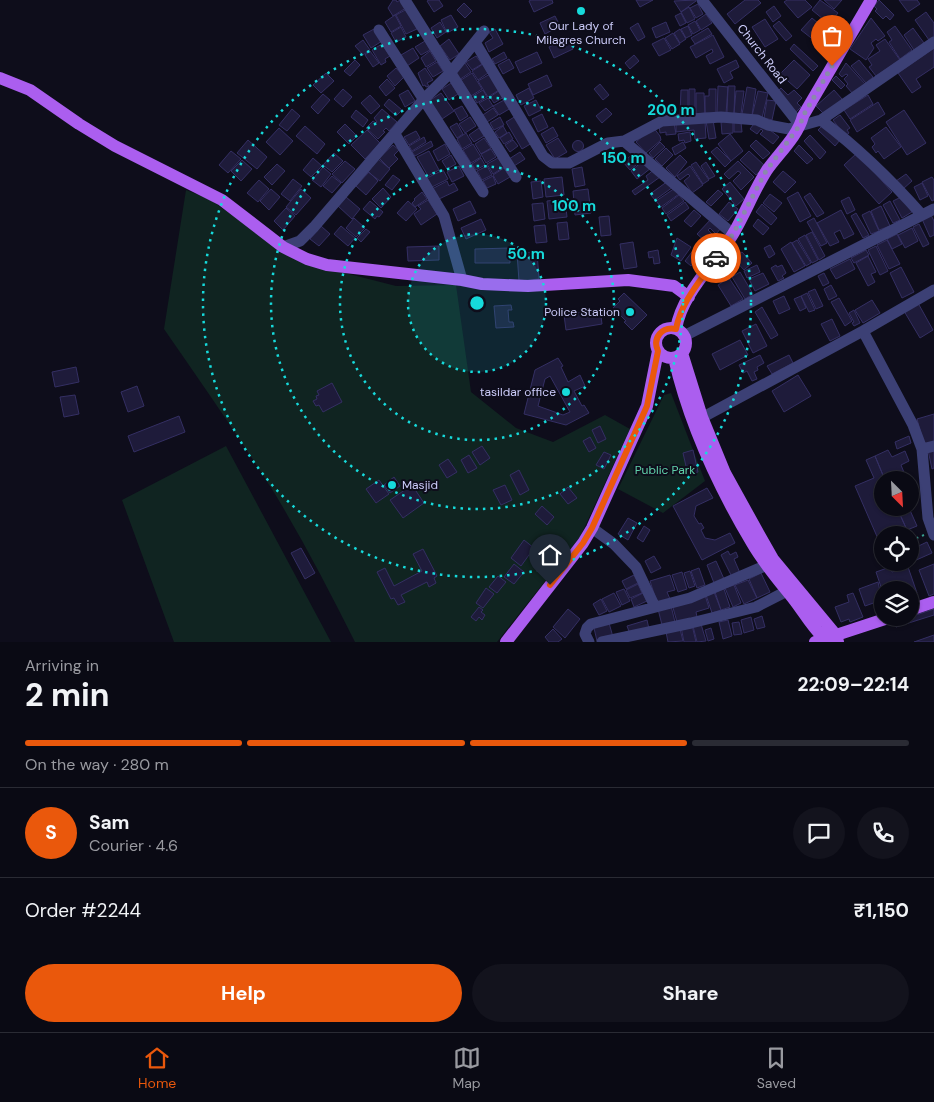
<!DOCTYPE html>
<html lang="en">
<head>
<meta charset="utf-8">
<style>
  :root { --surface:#0a0a14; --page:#13131d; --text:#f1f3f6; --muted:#999aa0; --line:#2a2b34; --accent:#ea580c }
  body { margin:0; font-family:"DM Sans",sans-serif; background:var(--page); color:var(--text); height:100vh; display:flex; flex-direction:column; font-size:19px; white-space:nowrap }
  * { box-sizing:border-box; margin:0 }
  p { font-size:16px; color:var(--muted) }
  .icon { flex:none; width:28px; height:28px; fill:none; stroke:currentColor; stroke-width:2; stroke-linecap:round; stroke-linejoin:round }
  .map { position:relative; height:642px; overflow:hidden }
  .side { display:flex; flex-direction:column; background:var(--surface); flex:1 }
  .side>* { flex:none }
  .needle { width:32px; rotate:156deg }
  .controls { position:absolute; left:874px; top:471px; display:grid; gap:10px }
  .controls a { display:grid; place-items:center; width:45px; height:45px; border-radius:50%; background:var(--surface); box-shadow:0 1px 4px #0004,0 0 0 1px var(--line); font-size:25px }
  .pin { position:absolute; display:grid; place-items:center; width:42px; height:42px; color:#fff; margin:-51px -21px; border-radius:50% 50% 50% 0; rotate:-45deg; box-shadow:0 0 5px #0007 }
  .pin .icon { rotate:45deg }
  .courier { position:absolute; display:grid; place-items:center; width:50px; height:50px; margin:-25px; border:4px solid #ea580c; border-radius:50%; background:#fff; color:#222; box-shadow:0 1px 6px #0007 }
  .summary em { font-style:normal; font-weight:700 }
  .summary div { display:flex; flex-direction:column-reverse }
  .summary { display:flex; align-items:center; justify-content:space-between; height:85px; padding:0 25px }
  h1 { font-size:32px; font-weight:700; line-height:38px }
  .bar { display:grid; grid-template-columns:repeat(4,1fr); gap:8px 5px; align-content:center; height:60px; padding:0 25px }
  .bar i { height:6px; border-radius:4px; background:var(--line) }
  .bar .active { background:var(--accent) }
  .bar p { grid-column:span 4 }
  .line { display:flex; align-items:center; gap:12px; padding:0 25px; border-top:1px solid var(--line) }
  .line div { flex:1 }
  .round { display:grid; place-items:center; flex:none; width:52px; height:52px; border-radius:26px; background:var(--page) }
  .button { display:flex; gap:10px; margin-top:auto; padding:10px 25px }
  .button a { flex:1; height:58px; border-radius:30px; background:var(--accent); color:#fff; font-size:20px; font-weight:700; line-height:58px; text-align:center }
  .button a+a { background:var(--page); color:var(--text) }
  .tabs { display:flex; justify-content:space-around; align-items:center; height:70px; border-top:1px solid var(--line); background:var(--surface); font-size:14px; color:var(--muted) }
  .tabs a { display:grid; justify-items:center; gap:2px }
  .tabs .active { color:var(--accent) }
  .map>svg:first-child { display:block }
</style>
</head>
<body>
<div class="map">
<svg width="934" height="642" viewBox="0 0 934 642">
  <rect width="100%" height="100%" fill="#0e0d1b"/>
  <path fill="#102421" d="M186,190L209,199L276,245L314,265L396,286L456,285L471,392L516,428L553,442L605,415L630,429L580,537L497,642H355C330,592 304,542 275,494C240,438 202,384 164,329Z
    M671,393L705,481L663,513L618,489L664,395Z
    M226,446L331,642H174L122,500Z"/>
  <path fill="#1e1b3a" stroke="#342f63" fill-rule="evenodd" d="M393,0H396L397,2L400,0L406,8L393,16L388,8Z
    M429,0H439L443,6L434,12L427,1Z
    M531,0H552L553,3L534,12L529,1Z
    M636,0H653L640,7Z
    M696,0V1L681,12L674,1Z
    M745,0H758L761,3L735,24L727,14Z
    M787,0H805L812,7L798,18L784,2Z
    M820,0L838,13L829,24L812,10Z
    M824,0H842L834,9Z
    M879,0L894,15L890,20L886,16L883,19L875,11L877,9L874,6Z
    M899,0H917L920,4L908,12Z
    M464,3L472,11L465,18L457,10Z
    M698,4L703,14L696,18L690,8Z
    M774,6L781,16L773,22L766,12Z
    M689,7L695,19L687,23L681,12Z
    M407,9L417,29L406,34L396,15Z
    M926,12L934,23V37L929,40L915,20Z
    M681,13L686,23L680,26L675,16Z
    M706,14L712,23L701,30L696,21Z
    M395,15L401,26L391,32L385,22Z
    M451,15L458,27L447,33L441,20Z
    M555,16L560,26L545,34L540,23Z
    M812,18L825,29L815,41L801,30Z
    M871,18L885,36L878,41L876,39L871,43L874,48L866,60L850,49Z
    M765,19L778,39L765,47L752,27Z
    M695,21L700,30L693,34L688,25Z
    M779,21L792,36L786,41L773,26Z
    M440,22L446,32L437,38L431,28Z
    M666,22L670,32L656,38L652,28Z
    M638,23L645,37L638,41L630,28Z
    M688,26L692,35L686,38L681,29Z
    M895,26L912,50L900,59L889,42L892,40L887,32Z
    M401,27L406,37L396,42L391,33Z
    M708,28L712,34L695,44L691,38Z
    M913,28L924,43L914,50L904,35Z
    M374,29L382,41L371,48L363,35Z
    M495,29L503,44L489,52L485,43L493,38L489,32Z
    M680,29L686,39L680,43L674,33Z
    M673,33L680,44L672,49L665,38Z
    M713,35L724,57L710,64L706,56L713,52L712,49L696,58L690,47Z
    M568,38L573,49L554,58L549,47Z
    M664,38L671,50L659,56L652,44Z
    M449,39L459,54L450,60L440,46Z
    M885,39L900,60L876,76L869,67L872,65L868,59L880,51L876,45Z
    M363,40L370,50L363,55L355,46Z
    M425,41L430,50L421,55L415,47Z
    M382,44L390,56L385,59L386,62L381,65L372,50Z
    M794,44L818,66L813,71L790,49Z
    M413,48L419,58L407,66L401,55Z
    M934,48V67L916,79L921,87L912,93L898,73Z
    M370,51L379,63L373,67L365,55Z
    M430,51L436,61L426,67L421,58Z
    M504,52L507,58L495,64L492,59Z
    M537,52L542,63L520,73L515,62Z
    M634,55L639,61L630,69L625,63Z
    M476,56L482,64L472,70L466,62Z
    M509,59L514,68L503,74L498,65Z
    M355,60L360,65L350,76L344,71Z
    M736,60L739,67L730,72L733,78L724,83L717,69Z
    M794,60L810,75L797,89L780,74Z
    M859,60L873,77L866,83L851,66Z
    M437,62L443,71L433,77L427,68Z
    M465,63L471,72L459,80L453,71Z
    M846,63L866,85L853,94L846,86L848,84L844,79L848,75L846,74L842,77L839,74Z
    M483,64L488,73L478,80L472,71Z
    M396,68L404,77L395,86L387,76Z
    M425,68L433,80L427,83L429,86L426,87L425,85L423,86L418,73Z
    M326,73L334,81L321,93L313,85Z
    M472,73L482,89L471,96L461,80Z
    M490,74L499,90L488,97L478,81Z
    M547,75L552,86L533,95L528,84Z
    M836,76L845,85L841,89L832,80Z
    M387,79L395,88L386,96L379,87Z
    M451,83L458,94L449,100L442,89Z
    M600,84L609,95L603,100L594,89Z
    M718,86L728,87L726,114L717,113Z
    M728,86H735L734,114L727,113Z
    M747,87L756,89L752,115L742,114Z
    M529,88L534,98L521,105L516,95Z
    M781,88L788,95L794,90L802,98L797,103L801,107L795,113L776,93Z
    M343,89L352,97L343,107L334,99Z
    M689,89H695V114H689Z
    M709,89H716V114L705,113V96H709Z
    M408,90L415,101L405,107L399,95Z
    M483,90L487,97L477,103L473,96Z
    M500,90L504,97L494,103L490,97Z
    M681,90H688V114H680Z
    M834,90L842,99L825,115L816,106Z
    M736,91H744L741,114L734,113Z
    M758,91L768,93L762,118L752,116Z
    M441,93L454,111L442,119L429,101Z
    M696,93H704L705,113L696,114Z
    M323,94L330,100L318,114L311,107Z
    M370,95L380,106L371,114L361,103Z
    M868,95L873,104L850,119L844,110Z
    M488,98L493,106L485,111L479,103Z
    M389,99L402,110L396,116L384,105Z
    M506,99L511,108L499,115L493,106Z
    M536,100L541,110L529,116L524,106Z
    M767,100L776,101L772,120L764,118Z
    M878,102L885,114L857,132L850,120Z
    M462,106L468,116L460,121L454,110Z
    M493,108L498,115L487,122L483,115Z
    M606,108L612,114L602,123L596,116Z
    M292,109L300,116L287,131L279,125Z
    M382,109L397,122L389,131L386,128L383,131L385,132L378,139L366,128L373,121L376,123L377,122L374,118Z
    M356,110L368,120L363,127L351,117Z
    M904,110L926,143L907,155L886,122Z
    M542,114L548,127L538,132L532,119Z
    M840,115L850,128L847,130L849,133L845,136L833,120Z
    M516,116L532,143L522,149L506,122Z
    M470,117L476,126L465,133L459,124Z
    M500,117L504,125L494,130L490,123Z
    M713,120L716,138L709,139L706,121Z
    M757,120L779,137L773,144L760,134L763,131L761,129L757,134L750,129Z
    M705,121L706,138L695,139L694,130L676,132V124Z
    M733,121V133L722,134L721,122Z
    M734,122H741L742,132H734Z
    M457,123L463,134L457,138L450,127Z
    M674,123L676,134L666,135V132L660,133L659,125Z
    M345,124L357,136L349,144L337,132Z
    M824,124L840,140L835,146L818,130Z
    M305,126L325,144L317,154L296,136Z
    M503,126L507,133L499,138L495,132Z
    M553,127L558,136L546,143L541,134Z
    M653,127L660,136L661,140L646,153L636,142Z
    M886,127L901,147L884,159L878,151L876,153L872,147L875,144L871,138Z
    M279,128L293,141L280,155L266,142Z
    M479,128L484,136L474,142L469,135Z
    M367,130L380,143L365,159L351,145Z
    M416,131L420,138L409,145L404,137Z
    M509,132L513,139L504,144L500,138Z
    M690,132L691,141L685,143L684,140L679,141L678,134Z
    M466,133L472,143L462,149L457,139Z
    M730,134L743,151L731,161L718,144Z
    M810,135L826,152L820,159L804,141Z
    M424,137L426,142L412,151L409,146Z
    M484,138L491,148L481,154L475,144Z
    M558,138L567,152L555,159L546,145Z
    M248,140L267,157L257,169L237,153Z
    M513,140L518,146L510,152L505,145Z
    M756,140L770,153L763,159L750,146Z
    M572.5 146a5.5 5.5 0 1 1 11 0a5.5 5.5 0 1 1-11 0Z
    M431,141L433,146L415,156L412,152Z
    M660,142L665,147L653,158L649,153Z
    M683,142L686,148L675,155L672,148Z
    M445,144L450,154L438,161L433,151Z
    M473,144L481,157L471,163L463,150Z
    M393,145L399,150L394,155L398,159L389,168L379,158Z
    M799,145L813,159L807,164L794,151Z
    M717,147L731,161L725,167L711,152Z
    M666,148L673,155L662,166L655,159Z
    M491,149L496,157L486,163L481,154Z
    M231,151L241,159L228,173L219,165Z
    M429,151L439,170L428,176L417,157Z
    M749,151L765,166L756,175L740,160Z
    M520,152L525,159L514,166L509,159Z
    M635,152L642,160L630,170L623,162Z
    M334,153L343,161L332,172L323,165Z
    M857,153L892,192L879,204L844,165Z
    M451,155L456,164L447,169L442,161Z
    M680,155L687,162L675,177L666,168Z
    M313,158L322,166L311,177L303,170Z
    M481,158L485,165L476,170L472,164Z
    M498,158L504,167L493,174L487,164Z
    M378,159L390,169L380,181L368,172Z
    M242,160L252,169L241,181L231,171Z
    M644,160L651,168L637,179L631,171Z
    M345,161L355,169L342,183L332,174Z
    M738,161L754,177L741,190L733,181L741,173L738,171L729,179L724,174Z
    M696,162L709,180L703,184L691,165Z
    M706,162L715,176L709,179L701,166Z
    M277,164L285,171L272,185L264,177Z
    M459,166L464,176L452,182L447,172Z
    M487,166L492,175L482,180L477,171Z
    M690,166L703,185L692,193L684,181L690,176L688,174L680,180L677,176Z
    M323,167L331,174L321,187L312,180Z
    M582,167L585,185L575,187L572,169Z
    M504,168L510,177L498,184L493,175Z
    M655,169L660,177L635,195L632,191L648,180L646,176Z
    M443,170L448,179L432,187L427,178Z
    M783,171L796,182L785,193L773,182Z
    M369,172L378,181L366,195L356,186Z
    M906,174L912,181L903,189L896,181Z
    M393,175L400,180L392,190L385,185Z
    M332,176L341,183L332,193L323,186Z
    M493,176L496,184L487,188L483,181Z
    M562,177L564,195L546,197L544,179Z
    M932,177L934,180V200L932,201L922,182Z
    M293,179L302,186L290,201L281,194Z
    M259,180L269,189L258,202L247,193Z
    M447,181L449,186L454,183L458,190L439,199L432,189Z
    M541,181L543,197L533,199L531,182Z
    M668,181L673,187L655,200L650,194Z
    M730,182L744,199L736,206L722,189Z
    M922,183L928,196L920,200L914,187Z
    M383,188L391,197L381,208L372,199Z
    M675,188L679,194L661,207L656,201Z
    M271,189L280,197L269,210L260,201Z
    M301,189L311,198L296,215L286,207Z
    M588,189L591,213L575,215L573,191Z
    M718,190L723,194L711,206L706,202Z
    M422,192L427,199L415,207L412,203L415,200L414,199Z
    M798,192L811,216L800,222L787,198Z
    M810,193L824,213L817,217L804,197Z
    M770,194L782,203L774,212L763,203Z
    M679,195L684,201L666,214L662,208Z
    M903,196L912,212L902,218L893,201Z
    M346,197L360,209L352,219L338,206Z
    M849,197L855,210L847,214L841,201Z
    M565,199L567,217L549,219L547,201Z
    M428,200L437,214L421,225L414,214L421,209L418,206Z
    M370,201L383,212L379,217L377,216L375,219L363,209Z
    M408,201L417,209L406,221L397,213Z
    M470,201L476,213L458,221L453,209Z
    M890,201L900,220L893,223L883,205Z
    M685,202L689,208L671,221L667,215Z
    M729,202L738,209L728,221L719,214Z
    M543,203L545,219L534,221L532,204Z
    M762,204L777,218L771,225L756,212Z
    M881,206L890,226L879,230L871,211Z
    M286,208L295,216L283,230L274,221Z
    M694,210L701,216L691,227L684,221Z
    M841,210L854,234L844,239L840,230L834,233L839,242L830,246L817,223Z
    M870,211L879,231L871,234L862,215Z
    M856,213L869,235L863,238L851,216Z
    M931,215L934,221V235L930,237L922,219Z
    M609,216L611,235L601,236L599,217Z
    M354,218L365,228L356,237L346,228Z
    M712,218L722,227L716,234L710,228L708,230L713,235L706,242L697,234Z
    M814,218L827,243L821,246L807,222Z
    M481,219L486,230L466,239L461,228Z
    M758,219L769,228L763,235L753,226Z
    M567,222L569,239L559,240L557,223Z
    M919,224L929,244L923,247L913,227Z
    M545,225L547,242L536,243L534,226Z
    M321,226L330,234L319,246L310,239Z
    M341,226L355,238L348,246L334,234Z
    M912,228L918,241L905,248L898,235Z
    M366,229L370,232L361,242L357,238Z
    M812,232L825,256L819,260L806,235Z
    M897,234L902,244L892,249L887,239Z
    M805,235L818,260L812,263L798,239Z
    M677,238L691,247L681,261L671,255Z
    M797,240L811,263L806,266L792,243Z
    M887,240L900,264L889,269L877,245Z
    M633,242L637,267L624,269L620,244Z
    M791,242L805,266L794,272L781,249Z
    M770,245L775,254L769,258L764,248Z
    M439,246V260L408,261L407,247Z
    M876,246L888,271L880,275L868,250Z
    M510,248V263H475V249Z
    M695,248L701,253L691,266L685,261Z
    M658,250L660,263L654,264L653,257L649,258L648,252Z
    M866,250L869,255L854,263L851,258Z
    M537,252L539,279L519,281L517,253Z
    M742,252L752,263L744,270L733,258Z
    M868,256L876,272L871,274L875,282L868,286L856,263Z
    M850,259L855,269L836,279L830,269Z
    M757,265L760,272L747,278L744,271Z
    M776,265L777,267L782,265L786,273L782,276L784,278L778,281L771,268Z
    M901,267L914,292L902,298L890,273Z
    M740,272L753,294L745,299L732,277Z
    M763,273L769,284L755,291L749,279Z
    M824,273L829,283L823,286L818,276Z
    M729,278L743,299L731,306L718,285Z
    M831,285L837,296L829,300L824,289Z
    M815,289L823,306L816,309L808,292Z
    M624,293L647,315L632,330L624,322L626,321L613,308L620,301L618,299Z
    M807,293L815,310L809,312L801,296Z
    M784,296L790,309L779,314L773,301Z
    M801,296L806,308L800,311L794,299Z
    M839,298L852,321L845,326L831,302Z
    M872,300L880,313L863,323L855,310Z
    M918,303L933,330L920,338L904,311Z
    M511,305L512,310H508L509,322H513L514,327L496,328L494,306Z
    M762,307L778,335L771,339L755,312Z
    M600,309L602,324L566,330L564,315Z
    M854,310L860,323L854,326L852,323L854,322L849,313Z
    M832,319L840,336L830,341L821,324Z
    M756,324L767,346L753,353L742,331Z
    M740,340L748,355L720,370L712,354Z
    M760,355L764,363L757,367L758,370L754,372L757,379L752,381L747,371L743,373L739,365Z
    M789,355L793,363L772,374L767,366Z
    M558,358L563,366L561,367L568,382L580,375L585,386L574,391L582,406L584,405L589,413L566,425L524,414L535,370ZM550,376L570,412L563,415L538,406L545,379Z
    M76,367L79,382L55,387L52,372Z
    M798,375L811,396L784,412L772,391Z
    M332,383L342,402L323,412L319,405L316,406L313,401L317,399L316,396L319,395L317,391Z
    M137,386L144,406L128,412L121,392Z
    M75,395L79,414L64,417L60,397Z
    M934,414V442L924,445L917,419Z
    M179,416L185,432L134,452L128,436Z
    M600,426L606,439L598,443L592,430Z
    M909,436L911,443L897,449L895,442Z
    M590,437L596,448L589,452L583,441Z
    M482,446L490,458L480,465L472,452Z
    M934,449V468L932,469L928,450Z
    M693,450L698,472L688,475L683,453Z
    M888,450L892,457L905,451L909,461L901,465L907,480H885L875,456Z
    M604,452L611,455L604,469L596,465Z
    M469,455L477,468L468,473L461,460Z
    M875,456L885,480H882V508H897L907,530L901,533L902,535H882V548L855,486L874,478L866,460Z
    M448,459L457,472L447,478L439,465Z
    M519,470L529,490L520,495L510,475Z
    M394,477L400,486L390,493L384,485Z
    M379,480L389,494L376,503L366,489Z
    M412,485L424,503L403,518L390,500Z
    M505,485L512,500L501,505L493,490Z
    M568,487L577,498L568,504L560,494Z
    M707,488L713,498L696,506L694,516L699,524L701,523L704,528L701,530L705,538L715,540L730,533L735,543L702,560L673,506Z
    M542,506L554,517L547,525L535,514Z
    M897,508H909L917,526L907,530Z
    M628,518L637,523L628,540L618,534Z
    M644,526L650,530L643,542L637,538Z
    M524,540L534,548L521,566L511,558Z
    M927,542L932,553L914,561L910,550Z
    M301,548L315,573L305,579L291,553Z
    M423,549L437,576L434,578L436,583L429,587L427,582L401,595L405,602L398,605L394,598L391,599L377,572L385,568L394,586L422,571L413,554Z
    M728,551L730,555L736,552L738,557L734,559L740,573L732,577L721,555Z
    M654,556L661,568L651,573L645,561Z
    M716,561L724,579L714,583L707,565Z
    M514,564L524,572L514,584L504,577Z
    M934,564V594L929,596L919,570Z
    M890,567L892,572L908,567L917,593L910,595V590H882L876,572Z
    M699,568L705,585L697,588L691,571Z
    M690,571L695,586L689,588L684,573Z
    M682,572L687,589L678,592L672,575Z
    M761,573L770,592L757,598L749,579Z
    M634,575L638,583L626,589L622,581Z
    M670,575L675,590L667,592L670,599L657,603L650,581Z
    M498,576L506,582L497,593L489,587Z
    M748,580L757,598L744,604L735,585Z
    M878,582L882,600L865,606L859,589Z
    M638,584L642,593L630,598L626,590Z
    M734,585L741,603L733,607L725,588Z
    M486,588L494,594L483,608L476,603Z
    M624,589L630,601L622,605L616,592Z
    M724,589L730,607L721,610L715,592Z
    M714,592L721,610L712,613L706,595Z
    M614,593L621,606L609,612L602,599Z
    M643,593L647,601L634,607L631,599Z
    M853,593L863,617L850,622L849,619L841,622L835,607L849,602L847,595Z
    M705,595L709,608L696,612L697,617L677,622L672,604Z
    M601,599L607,611L599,615L593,604Z
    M671,606L675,622L662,625L658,609Z
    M479,607L483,610L481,612L485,615L482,620L479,617L476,621L471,617Z
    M568,609L580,619L565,638L553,627Z
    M934,609V615L896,627L895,622Z
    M762,616L765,627L757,629L754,619Z
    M751,617L754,630L744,633L741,620Z
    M647,620L649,629L630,634L627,626Z
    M728,620L732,636L723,639L719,622Z
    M739,622L742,634L734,635L732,623Z
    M609,623L613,637L597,641L594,628Z
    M701,624L706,641L697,642L693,626Z
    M692,625L696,642H684L681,627Z
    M711,628L714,639L708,641L705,630Z
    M553,629L562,639L558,642H549L545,637Z
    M680,629L683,641L668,642L666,632Z
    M934,635V642H914Z"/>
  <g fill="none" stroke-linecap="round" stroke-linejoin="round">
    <path stroke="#38a191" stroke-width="2" stroke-dasharray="2.5 4" stroke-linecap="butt" d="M910,541L924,535
      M878,554L882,552"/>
    <path stroke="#3c4075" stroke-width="11" d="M405,0L516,177
      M702,0L800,125
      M379,30L483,192
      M475,42L543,156L552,163H569L608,143L624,141L733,234
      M821,120C858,148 891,180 922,215
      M395,134L444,216L462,280
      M624,141L662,121L721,117L757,120L768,125L789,129L821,120L934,42
      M283,247L300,241L314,227L424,99L451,72L484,31
      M863,331L913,425L922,449L928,518L934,535
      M684,336L934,209
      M694,422L863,331L934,290
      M922,449L934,446
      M592,528L614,544L636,567L655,607
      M589,642L585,634L587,628L591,624L690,598L767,565
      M602,642L691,623L756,607L787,591"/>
    <path stroke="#ab5eef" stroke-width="12" d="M0,78L30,90L79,124L115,146L222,200L283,247L307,259L327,265L462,280L482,284L528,286L628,280L674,286L689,297
      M656 343a15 15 0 1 1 30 0a15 15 0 1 1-30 0Z
      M676,329C682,293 714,265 733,234C745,214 754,190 767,170C779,153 798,136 803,116L871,0
      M682,353L702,417L725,473L761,538L773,559L836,635L838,642
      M674,358C689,423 718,486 752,543C764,564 780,582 795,601C805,614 815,632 828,642
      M910,610L934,602
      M506,642L583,543L592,528L647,406L658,351
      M815,642L888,618"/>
  </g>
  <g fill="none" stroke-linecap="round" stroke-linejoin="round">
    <path stroke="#8a89ac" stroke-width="5" stroke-dasharray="0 9" d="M716,258L733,234L766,171L800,125L803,116L832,66"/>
    <path stroke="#ea580c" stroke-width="6" d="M550,585L583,543L592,528L647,406L658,351C652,338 662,326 676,329C681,302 701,280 716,258"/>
  </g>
  <circle cx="477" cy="303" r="69" fill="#16dadb" fill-opacity=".12"/>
  <g fill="none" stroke="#16dadb" stroke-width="2.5" stroke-dasharray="2.5 5">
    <circle cx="477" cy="303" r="69"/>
    <circle cx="477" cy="303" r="137"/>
    <circle cx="477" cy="303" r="206"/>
    <circle cx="477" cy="303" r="274"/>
  </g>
  <g fill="#16dadb" stroke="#0e0d1b" stroke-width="2">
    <circle cx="581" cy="11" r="5"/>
    <circle cx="630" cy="312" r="5"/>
    <circle cx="566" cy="392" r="5"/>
    <circle cx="392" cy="485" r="5"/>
  </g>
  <g text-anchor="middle" stroke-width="4" stroke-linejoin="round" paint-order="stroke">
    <g font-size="12" fill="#ccccfa" stroke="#0e0d1b" text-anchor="end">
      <text x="581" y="30" text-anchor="middle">Our Lady of<tspan x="581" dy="14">Milagres Church</tspan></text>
      <text x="620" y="316">Police Station</text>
      <text x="556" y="396">tasildar office</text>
      <text x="402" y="489" text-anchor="start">Masjid</text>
    </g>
    <g font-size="12" fill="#ccccfa" stroke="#0e0d1b">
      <text transform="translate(762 54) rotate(52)" y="4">Church Road</text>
    </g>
    <g font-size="12" fill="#60d1aa" stroke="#0e0d1b">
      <text x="665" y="474">Public Park</text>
    </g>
  </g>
  <circle cx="477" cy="303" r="8" fill="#16dadb" stroke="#0e0d1b" stroke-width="2.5"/>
  <g font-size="15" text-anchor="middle" font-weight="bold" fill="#16dadb" stroke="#0e0d1b" stroke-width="4" stroke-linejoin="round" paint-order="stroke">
    <text x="671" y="115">200 m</text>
    <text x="623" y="163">150 m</text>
    <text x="574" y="211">100 m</text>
    <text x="526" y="259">50 m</text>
  </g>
</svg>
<div class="controls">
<a><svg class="needle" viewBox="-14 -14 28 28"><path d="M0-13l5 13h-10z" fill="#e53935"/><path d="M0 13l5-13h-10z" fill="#999aa0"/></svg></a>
<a><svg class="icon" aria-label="locate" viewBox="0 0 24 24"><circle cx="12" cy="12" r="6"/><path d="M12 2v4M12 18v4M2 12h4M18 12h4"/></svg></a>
<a><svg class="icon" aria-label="layers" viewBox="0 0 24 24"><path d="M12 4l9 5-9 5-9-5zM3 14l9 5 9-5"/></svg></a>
</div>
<div class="pin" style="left:832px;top:66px;background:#ea580c"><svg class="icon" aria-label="bag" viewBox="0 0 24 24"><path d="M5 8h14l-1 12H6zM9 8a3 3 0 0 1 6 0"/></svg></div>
<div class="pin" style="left:550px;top:585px;background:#1f2937"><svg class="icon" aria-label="home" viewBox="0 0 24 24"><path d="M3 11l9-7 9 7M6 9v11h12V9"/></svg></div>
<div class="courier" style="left:716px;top:258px"><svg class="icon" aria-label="car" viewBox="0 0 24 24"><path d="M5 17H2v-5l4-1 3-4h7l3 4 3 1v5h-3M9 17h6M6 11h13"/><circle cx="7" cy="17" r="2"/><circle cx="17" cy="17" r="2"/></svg></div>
</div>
<section class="side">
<div class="summary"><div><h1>2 min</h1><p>Arriving in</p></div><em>22:09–22:14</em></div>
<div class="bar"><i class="active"></i><i class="active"></i><i class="active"></i><i></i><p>On the way · 280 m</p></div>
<div class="line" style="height:90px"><b class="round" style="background:var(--accent);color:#fff">S</b><div><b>Sam</b><p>Courier · 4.6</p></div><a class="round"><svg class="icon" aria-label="chat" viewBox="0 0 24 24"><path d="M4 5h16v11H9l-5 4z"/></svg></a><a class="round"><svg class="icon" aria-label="phone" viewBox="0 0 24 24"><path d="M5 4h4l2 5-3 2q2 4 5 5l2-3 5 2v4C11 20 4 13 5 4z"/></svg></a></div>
<div class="line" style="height:65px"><div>Order #2244</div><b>₹1,150</b></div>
<div class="button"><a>Help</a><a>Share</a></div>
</section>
<nav class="tabs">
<a class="active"><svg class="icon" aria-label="home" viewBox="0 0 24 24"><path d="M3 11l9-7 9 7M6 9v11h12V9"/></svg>Home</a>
<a><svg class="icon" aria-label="map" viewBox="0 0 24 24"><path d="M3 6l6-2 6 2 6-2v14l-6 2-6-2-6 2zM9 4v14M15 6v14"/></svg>Map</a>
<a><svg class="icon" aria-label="saved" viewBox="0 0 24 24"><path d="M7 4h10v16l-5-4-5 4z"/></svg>Saved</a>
</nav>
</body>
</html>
